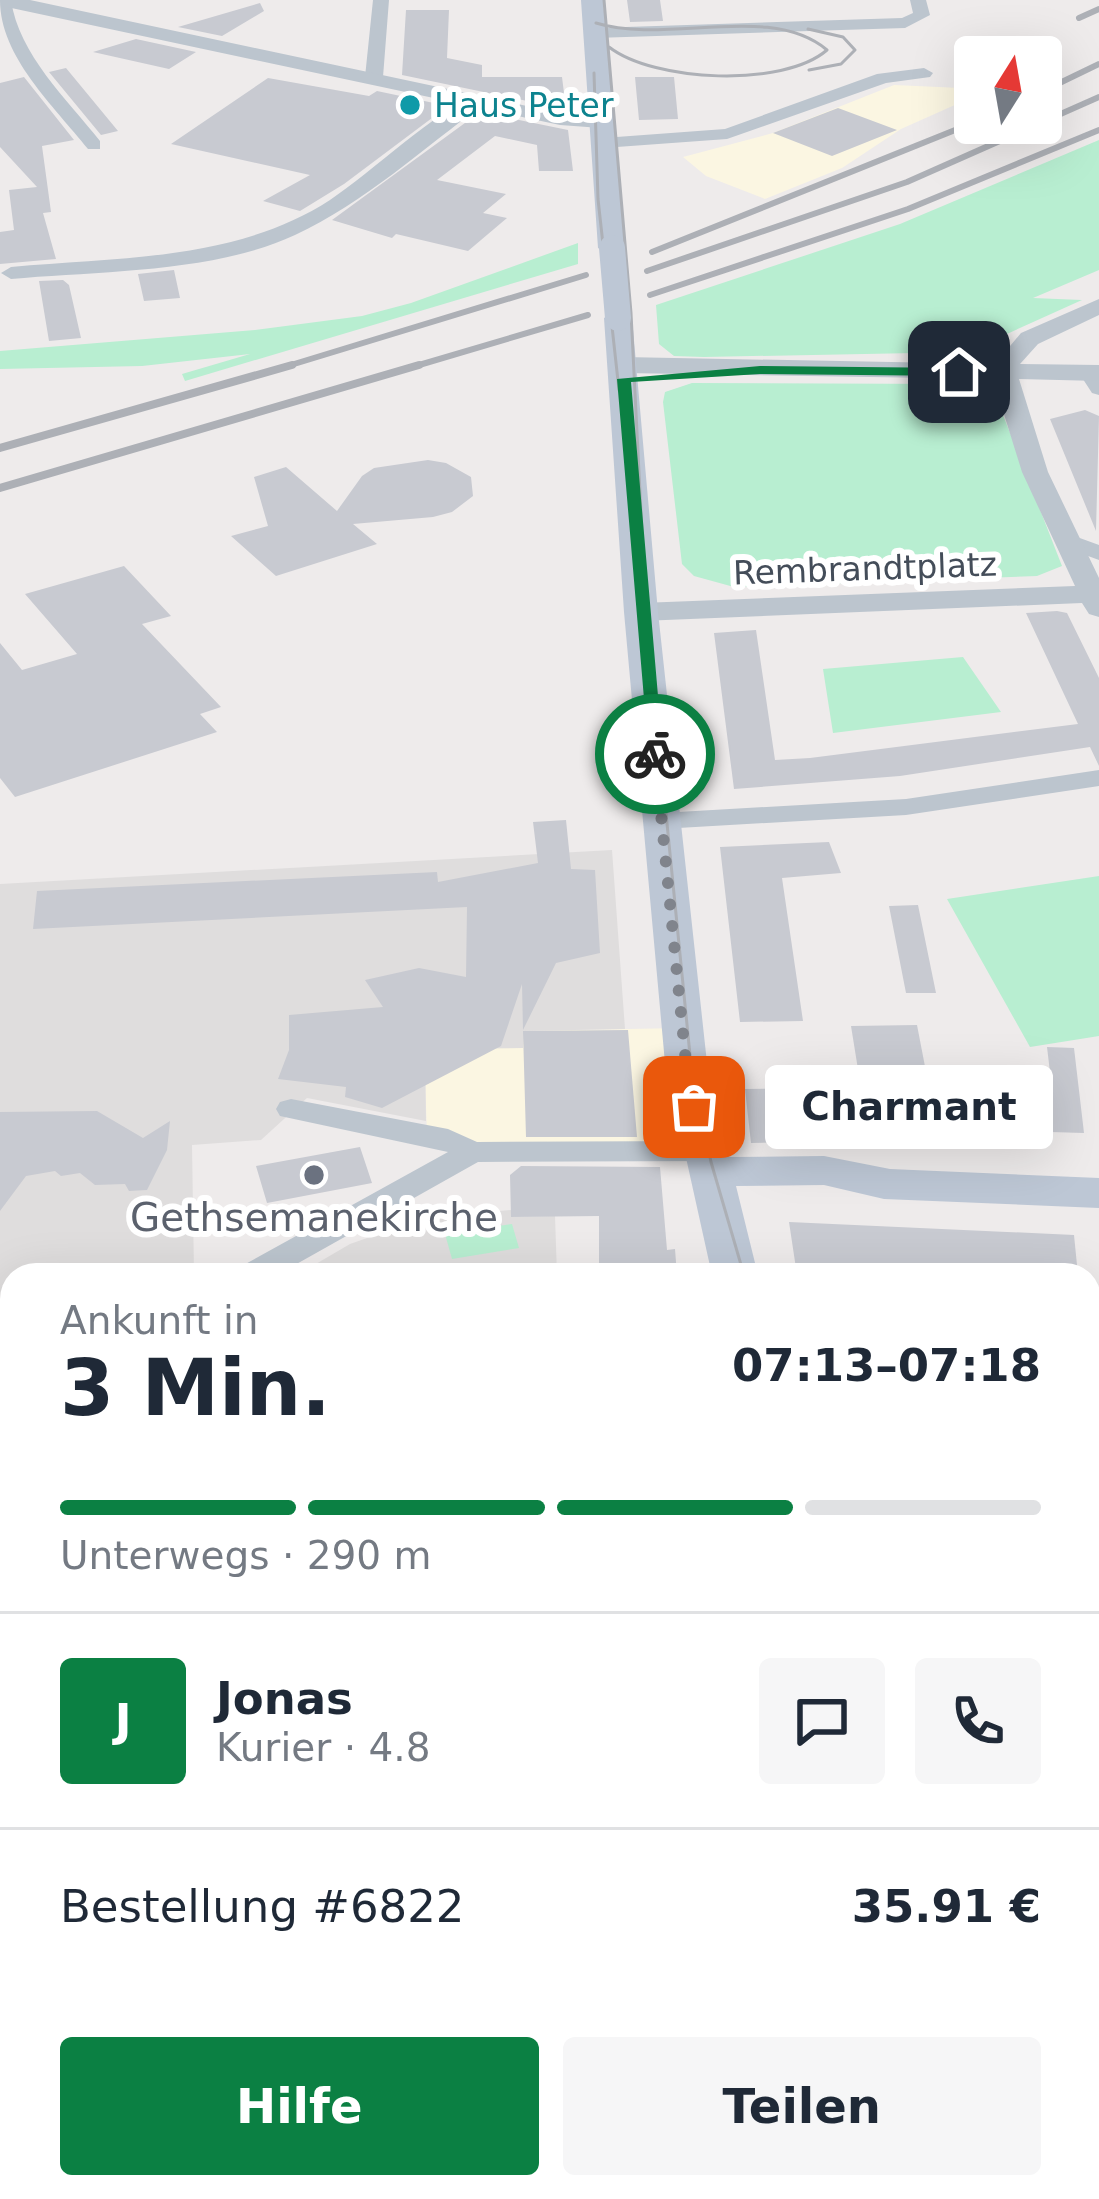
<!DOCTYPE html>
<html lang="de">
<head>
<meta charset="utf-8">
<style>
  :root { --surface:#fff; --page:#f6f6f7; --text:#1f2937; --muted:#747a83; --line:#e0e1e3; --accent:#0b8043 }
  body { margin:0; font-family:"DejaVu Sans",sans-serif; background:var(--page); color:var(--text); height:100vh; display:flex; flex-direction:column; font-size:45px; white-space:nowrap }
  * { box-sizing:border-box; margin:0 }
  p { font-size:39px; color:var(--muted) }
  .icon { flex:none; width:66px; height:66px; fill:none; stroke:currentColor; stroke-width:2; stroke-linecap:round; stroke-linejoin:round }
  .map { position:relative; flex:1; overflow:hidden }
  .side { position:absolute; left:0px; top:1263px; width:1101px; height:936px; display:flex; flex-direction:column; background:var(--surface); border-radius:36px 36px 0 0; box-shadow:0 12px 48px #0002 }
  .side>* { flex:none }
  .needle { width:78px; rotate:11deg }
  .controls { position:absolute; left:954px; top:36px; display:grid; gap:24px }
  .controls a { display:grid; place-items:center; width:108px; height:108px; border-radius:12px; background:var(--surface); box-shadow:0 12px 48px #0002; font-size:60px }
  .pin { position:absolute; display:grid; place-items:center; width:102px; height:102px; color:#fff; margin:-51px; border-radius:24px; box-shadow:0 6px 18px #0006 }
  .courier { position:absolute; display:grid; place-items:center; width:120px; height:120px; margin:-60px; border:9px solid #0b8043; border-radius:50%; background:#fff; color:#222; box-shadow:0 3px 15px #0007 }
  .bubble { position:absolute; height:84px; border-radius:12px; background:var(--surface); box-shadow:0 12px 48px #0002; font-size:39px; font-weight:700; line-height:84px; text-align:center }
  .headline em { font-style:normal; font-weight:700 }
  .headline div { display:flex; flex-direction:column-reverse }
  .headline { display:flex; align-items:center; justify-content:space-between; height:204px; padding:0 60px }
  h1 { font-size:78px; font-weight:700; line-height:90px }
  .bar { display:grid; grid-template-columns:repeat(4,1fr); gap:18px 12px; align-content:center; height:144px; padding:0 60px }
  .bar i { height:15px; border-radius:9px; background:var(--line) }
  .bar .on { background:var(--accent) }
  .bar p { grid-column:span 4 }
  .line { display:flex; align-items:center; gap:30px; padding:0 60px; border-top:3px solid var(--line) }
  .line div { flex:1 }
  .round { display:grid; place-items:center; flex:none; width:126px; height:126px; border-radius:12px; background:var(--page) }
  .primary-button { display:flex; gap:24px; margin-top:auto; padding:24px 60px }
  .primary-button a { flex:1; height:138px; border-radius:12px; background:var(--accent); color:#fff; font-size:48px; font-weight:700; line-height:138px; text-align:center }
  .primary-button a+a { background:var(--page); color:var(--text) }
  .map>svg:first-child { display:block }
</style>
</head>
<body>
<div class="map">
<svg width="1099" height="2199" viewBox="0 0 1099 2199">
  <rect width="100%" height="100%" fill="#eeebeb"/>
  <path fill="#fbf6e2" d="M894,85L961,88L975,91V96L901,129L842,168L765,199L706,176L683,157L773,133Z
    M682,1028L703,1151L472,1152L427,1135L424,1049L523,1047V1031Z"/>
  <path fill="#dfdddd" d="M612,850L625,1029L524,1031L523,1048L425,1049L426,1121L307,1098L261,1140L192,1145L194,1274L12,1275V1347L0,1351V884Z
    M511,1210V1217L555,1216L557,1275H297L350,1244L424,1218Z"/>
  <path fill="#b8eed1" d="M1099,140V270L1033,298L1082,300L967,352L704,357L674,356L659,344L656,305L900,224Z
    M578,243V264L185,381L182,374L250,354L142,366L0,369V351L255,330L362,316L411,303Z
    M692,383L952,384L987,389L996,397L1062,566L1037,576L734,587L694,576L682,564L663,402L665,392Z
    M963,657L1001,712L833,733L823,669Z
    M1099,876V1036L1030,1047L947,899Z
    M512,1224L519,1248L452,1259L445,1234Z"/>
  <path fill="#c8cad1" d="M627,0H660L663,21L630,22Z
    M260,3L264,11L222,36L178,27Z
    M406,10H449L447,58L482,65V77H562L566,109L402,75Z
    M136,39L196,52L169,69L93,52Z
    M66,68L118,131L101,135L49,72Z
    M24,77L74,140L42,146L51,212L43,213L56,259L0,264V232L14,230L9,190L37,187L0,147V83Z
    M635,77H674L678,119L639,120Z
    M268,78L369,96L377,91L448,106L344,184L300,211L263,201L310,175L171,144Z
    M838,108L897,130L832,156L773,133Z
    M480,112L568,130L573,171H539L537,145L495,136L437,180L506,194L483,213L507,218L468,251L396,234L392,238L332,220Z
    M174,270L180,298L144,301L138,274Z
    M63,280L69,285L81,338L49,341L39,281Z
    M1085,410L1099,416L1096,531L1050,419Z
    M428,460L446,463L471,477L473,496L452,512L433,517L353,524L377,544L276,576L231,536L268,526L254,477L286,467L337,511L362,476L374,468Z
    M124,566L171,616L142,624L221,707L200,714L217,732L15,797L0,778V643L22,670L77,654L25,594Z
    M1057,611L1067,613L1099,678V766L1090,747L900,776L734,789L714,633L756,630L775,760L810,758L1078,724L1026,613Z
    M566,820L571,869L595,870L600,953L556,963L523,1030L522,984L501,1046L382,1108L345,1097L346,1087L278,1079L289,1050V1015L383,1007L365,980L419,968L466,977L467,907L33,929L37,891L437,872L438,882L538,863L533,822Z
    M829,842L841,873L782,878L803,1021L740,1022L720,847Z
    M918,905L936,993H906L889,906Z
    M917,1025L928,1082L1052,1089L1047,1047L1074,1048L1084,1133L867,1127L848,1141L751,1143L745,1089L861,1088L851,1026Z
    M628,1030L637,1137H526L523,1031Z
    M97,1111L143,1138L170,1121L167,1150L147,1190L129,1191L125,1184L95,1185L80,1173L61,1176L55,1171L26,1176L0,1211V1112Z
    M360,1147L372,1183L267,1203L256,1166Z
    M521,1166L660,1167L667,1250L675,1249L677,1275H599V1216L511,1217L510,1175Z
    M789,1222L1074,1235L1078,1275H797Z"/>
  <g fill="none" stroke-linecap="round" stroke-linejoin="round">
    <path fill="#bcc5ce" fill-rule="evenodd" d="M0,0H11C19,55 67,99 100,141V149H88C54,106 0,57 0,0Z
      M373,0H389L383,77L374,82L365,77Z
      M910,0H926L930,15L905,28L595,38L587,33L595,28L902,18L913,13Z
      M924,68L933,73L930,77L886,83L727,139L603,148L594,143L603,138L725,129L877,74Z
      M479,94L488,99L485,103C424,148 364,203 295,235C214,273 99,271 11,279L1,273L11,267C119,257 236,261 330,200C372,172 436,110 479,94Z
      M1089,367L1099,372V395L1092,393L1079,373Z
      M1066,533L1099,545V560L1058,545L1054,540Z
      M1099,770V786L906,815L661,829L648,821L661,813L906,799Z
      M291,1099L448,1129L477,1142L703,1141L718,1151L703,1161L478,1162L277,1275H235L240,1267L448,1152L280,1116L276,1109L280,1102Z
      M12,1354V1379L0,1382V1357Z
      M12,1605V1637L0,1641V1609Z"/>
    <path fill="#bcc5ce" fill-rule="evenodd" d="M0,0H30L560,113L601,116L612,122L601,128L560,125L2,6Z
      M1099,299V315L1038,344L1020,364L1099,365V381L1019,379L1048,472L1099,578V617L1089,614L1082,603L641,621L627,612L641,603L1075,586L1022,472L993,379L623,373L610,365L623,357L995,364L1021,333Z"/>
    <path fill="#bdc7d5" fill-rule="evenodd" d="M581,0H603L626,248L612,256L598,248Z
      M618,309L632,318L658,612L707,1063L729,1157L824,1156L890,1169L1099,1178V1208L884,1199L824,1185L736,1186L758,1275H712L665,1063L624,612L604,318Z
      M1026,2187H1087L1093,2199H1031Z"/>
    <path stroke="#adb0b6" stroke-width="3" d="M604,0L631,313L646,612L691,1065L711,1162L744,1275
      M596,23C667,45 770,2 827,50C783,88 654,82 609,47
      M808,29L843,37L855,50L841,64L809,70
      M594,73L598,199L619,390"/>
    <path stroke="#adb0b6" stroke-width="4.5" d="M1068,2187L1075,2199"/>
    <path stroke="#adb0b6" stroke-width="6" d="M1079,18L1099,9
      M1041,92L1099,64
      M652,252L975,122
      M647,271L907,182L1099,97
      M650,295L908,209L1099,130
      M281,368L586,275
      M409,368L588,315"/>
    <path stroke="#adb0b6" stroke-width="8" d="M0,448L292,365
      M0,488L419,365"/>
    <path stroke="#bdc7d5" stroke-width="26" d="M612,248L618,318"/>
  </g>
  <path fill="#0b8043" d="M760,366L959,368L966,372L959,376L760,374L631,382L663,754L649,758L617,379Z"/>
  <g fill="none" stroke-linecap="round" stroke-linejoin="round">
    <path stroke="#80848c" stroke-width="12" stroke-dasharray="0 21.6" d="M655,754L686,1063L694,1107"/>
  </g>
  <circle fill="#0f9aa8" stroke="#fff" stroke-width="4.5" cx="410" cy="105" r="12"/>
  <circle fill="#6b7280" stroke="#fff" stroke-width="4.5" cx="314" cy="1175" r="12"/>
  <g text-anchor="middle" stroke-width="12" stroke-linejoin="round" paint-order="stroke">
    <g font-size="33" fill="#0d838f" stroke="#fff" text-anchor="start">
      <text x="434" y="117">Haus Peter</text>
    </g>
    <g font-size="33" fill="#444d59" stroke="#fff">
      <text transform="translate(865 568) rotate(-2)" y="12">Rembrandtplatz</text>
    </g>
    <g font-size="39" fill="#5b616d" stroke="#fff">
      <text x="314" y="1231">Gethsemanekirche</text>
    </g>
  </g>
</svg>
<div class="controls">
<a><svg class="needle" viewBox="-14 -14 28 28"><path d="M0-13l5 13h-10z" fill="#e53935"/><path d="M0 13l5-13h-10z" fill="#747a83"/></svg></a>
</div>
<div class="pin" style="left:694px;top:1107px;background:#ea580c"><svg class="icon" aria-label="bag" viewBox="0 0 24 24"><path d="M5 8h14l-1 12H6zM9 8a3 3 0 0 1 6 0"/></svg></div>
<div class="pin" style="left:959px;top:372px;background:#1f2937"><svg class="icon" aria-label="home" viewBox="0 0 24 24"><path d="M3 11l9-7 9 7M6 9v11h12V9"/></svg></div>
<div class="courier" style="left:655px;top:754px"><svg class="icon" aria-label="bike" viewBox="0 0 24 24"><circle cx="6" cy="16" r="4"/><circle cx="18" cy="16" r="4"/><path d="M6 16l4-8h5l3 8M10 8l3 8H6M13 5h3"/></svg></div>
<div class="bubble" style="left:765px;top:1065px;width:288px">Charmant</div>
<section class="side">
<div class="headline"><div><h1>3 Min.</h1><p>Ankunft in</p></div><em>07:13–07:18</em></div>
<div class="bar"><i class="on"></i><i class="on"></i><i class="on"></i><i></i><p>Unterwegs · 290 m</p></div>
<div class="line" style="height:216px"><b class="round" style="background:var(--accent);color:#fff">J</b><div><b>Jonas</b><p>Kurier · 4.8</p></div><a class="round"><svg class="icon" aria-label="chat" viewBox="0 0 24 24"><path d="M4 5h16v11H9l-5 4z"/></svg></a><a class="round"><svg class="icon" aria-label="phone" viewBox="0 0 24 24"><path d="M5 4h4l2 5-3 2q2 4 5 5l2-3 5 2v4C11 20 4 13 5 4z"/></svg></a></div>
<div class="line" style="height:156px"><div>Bestellung #6822</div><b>35.91 €</b></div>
<div class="primary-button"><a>Hilfe</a><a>Teilen</a></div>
</section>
</div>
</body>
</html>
